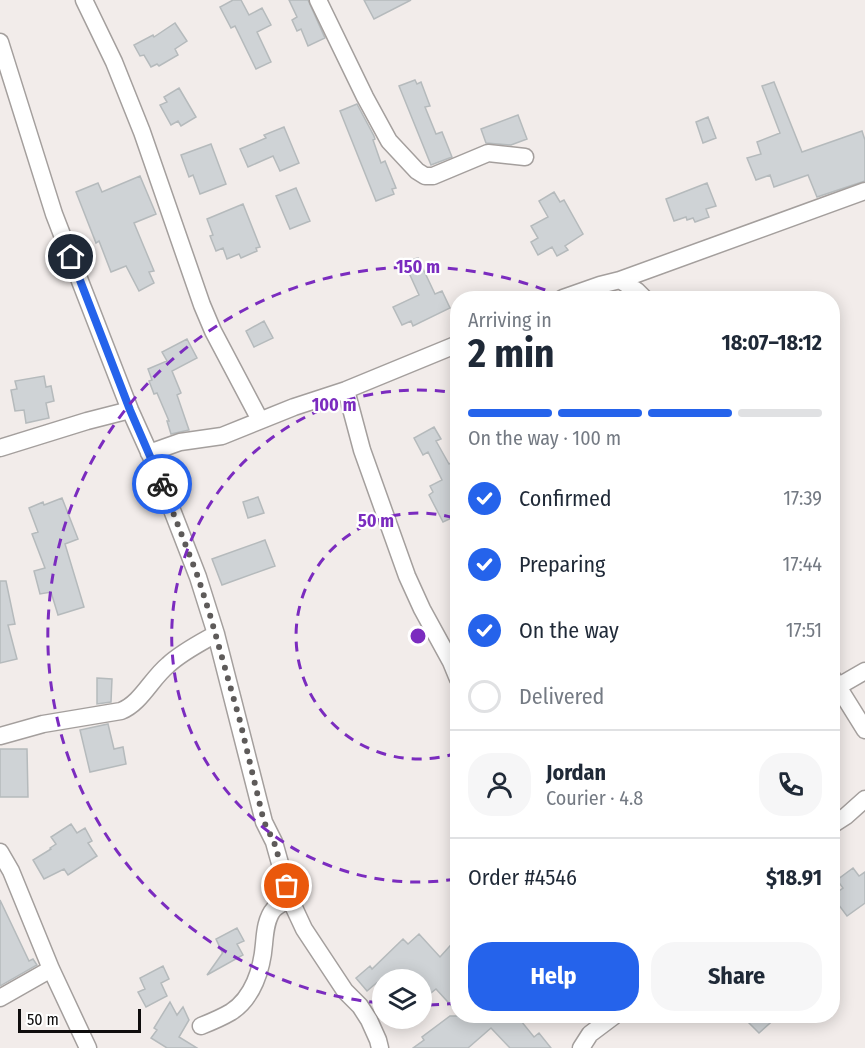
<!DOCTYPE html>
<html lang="en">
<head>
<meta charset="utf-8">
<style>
  :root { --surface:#fff; --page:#f6f6f7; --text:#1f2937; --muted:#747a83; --line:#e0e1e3; --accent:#2563eb }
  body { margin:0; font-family:"Fira Sans Condensed",sans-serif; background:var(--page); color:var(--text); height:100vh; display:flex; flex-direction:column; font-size:22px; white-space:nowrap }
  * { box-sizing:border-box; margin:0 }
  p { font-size:20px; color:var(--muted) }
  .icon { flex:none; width:33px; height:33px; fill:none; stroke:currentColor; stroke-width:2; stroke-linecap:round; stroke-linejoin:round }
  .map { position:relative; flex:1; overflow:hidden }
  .side { position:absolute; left:450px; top:291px; width:390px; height:732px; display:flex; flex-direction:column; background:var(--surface); border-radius:24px; box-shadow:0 3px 15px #0003 }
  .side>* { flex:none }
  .fabs { position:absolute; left:372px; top:969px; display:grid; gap:12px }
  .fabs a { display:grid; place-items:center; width:60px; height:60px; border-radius:50%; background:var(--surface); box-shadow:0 3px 15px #0003; font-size:30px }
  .scale { position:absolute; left:18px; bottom:15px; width:123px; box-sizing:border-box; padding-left:6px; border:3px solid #0f0d0d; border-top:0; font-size:16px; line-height:21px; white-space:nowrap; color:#0f0d0d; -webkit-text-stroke:4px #fff; paint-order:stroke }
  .pin { position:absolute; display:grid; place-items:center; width:51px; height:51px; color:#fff; margin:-26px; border:3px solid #fff; border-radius:50%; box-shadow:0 2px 6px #0007 }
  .courier { position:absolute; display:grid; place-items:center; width:60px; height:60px; margin:-30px; border:4px solid #2563eb; border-radius:50%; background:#fff; color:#222; box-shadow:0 2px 8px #0007 }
  .overview em { font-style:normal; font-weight:700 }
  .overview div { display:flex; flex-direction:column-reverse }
  .overview { display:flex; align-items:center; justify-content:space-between; height:102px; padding:0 18px }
  h1 { font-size:39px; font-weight:700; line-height:45px }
  .bar { display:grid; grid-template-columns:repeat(4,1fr); gap:9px 6px; align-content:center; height:72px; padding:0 18px }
  .bar i { height:8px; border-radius:4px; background:var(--line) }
  .bar .on { background:var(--accent) }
  .bar p { grid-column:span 4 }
  .line { display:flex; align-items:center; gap:15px; padding:0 18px; border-top:2px solid var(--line) }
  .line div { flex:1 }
  .round { display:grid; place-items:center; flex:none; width:63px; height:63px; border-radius:24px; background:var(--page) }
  ol { padding:0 18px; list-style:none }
  li { display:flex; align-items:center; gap:18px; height:66px }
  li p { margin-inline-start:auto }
  li .icon { padding:6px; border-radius:50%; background:var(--accent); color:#fff; stroke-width:4 }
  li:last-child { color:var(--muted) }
  li i { width:33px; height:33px; border:3px solid var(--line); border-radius:50% }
  .cta { display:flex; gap:12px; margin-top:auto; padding:12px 18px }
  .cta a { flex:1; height:69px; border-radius:24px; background:var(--accent); color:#fff; font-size:24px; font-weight:700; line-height:69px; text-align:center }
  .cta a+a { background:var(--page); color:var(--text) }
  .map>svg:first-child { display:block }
</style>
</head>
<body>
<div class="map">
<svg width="865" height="1048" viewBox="0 0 865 1048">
  <rect width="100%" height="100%" fill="#f2ecea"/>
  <path fill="#cfd3d6" stroke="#b5babc" stroke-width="1.5" d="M233,0H241L249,15L262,8L271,25L257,32L271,62L256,69L235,26L231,28L220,7Z
    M289,0H308L325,38L308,46L301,29L297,31L292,20L297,17Z
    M364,0H411L374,19Z
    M175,23L187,41L175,49L178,55L159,66L157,64L151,67L144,55L140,56L134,45L153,35L154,37Z
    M415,80L417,84L421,82L430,106L425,107L436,134L442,132L452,157L431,165L399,86Z
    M774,82L802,152L862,131L865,140V181L817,197L808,175L774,187L770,175L756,180L747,158L761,154L757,142L780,133L762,86Z
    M179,88L196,117L181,126L178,121L171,125L160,105L167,102L164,97Z
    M357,104L374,136L375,139L373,140L381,163L385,161L396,188L392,189L394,194L376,201L340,111Z
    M518,115L527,139L511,145L486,143L481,129Z
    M708,117L716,138L703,143L696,122Z
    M284,127L299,163L280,171L273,156L248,167L240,149L266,138L264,135Z
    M211,144L226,184L200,194L193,175L189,177L181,155Z
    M140,176L156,214L134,223L154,271L149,272L154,283L139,291L126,266L111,272L99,241L96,243L76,192L98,183L102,192Z
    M707,183L716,206L706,209L709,217L695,222L693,218L687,220L686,217L674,221L666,199Z
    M296,188L310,221L290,229L276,196Z
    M554,192L560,202L564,200L583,234L565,246L568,250L557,256L552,247L538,255L531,242L538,238L531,226L548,217L539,201Z
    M243,204L260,247L256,248L257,251L241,258L239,254L227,259L223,248L216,251L210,236L213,235L207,219Z
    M418,258L435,294L442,291L450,308L413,326L411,321L402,325L393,307L419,295L404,262Z
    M264,321L273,338L254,347L246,331Z
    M187,339L197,358L172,371L181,393L177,395L189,430L171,434L167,421H169L157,393L154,394L149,381L152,380L148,369L167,361L162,352Z
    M44,376L46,387L51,386L54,401L46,403L49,418L26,423L24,410L15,411L11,390L17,389L15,381Z
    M434,427L441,439L436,441L449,464L458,459V515L443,522L429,495L433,492L430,486L442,480L428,452L423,455L414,438Z
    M258,497L264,513L248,518L243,502Z
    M62,498L78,539L65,544L84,607L58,615L51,592L40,594L34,571L45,568L32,534L38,532L29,508L43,502L44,505Z
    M265,540L275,566L222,585L212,559Z
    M0,581H6L15,624L8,625L17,659L0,663Z
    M97,678L112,679L111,702L97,704Z
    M108,724L114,749L123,747L126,764L90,772L80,730Z
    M0,749H27L28,797H0Z
    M71,824L77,833L85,828L92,841L88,843L97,856L68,875L64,869L44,879L33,860L51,849L50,848L56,844L51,837Z
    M853,868L859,876L865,872V903L847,916L832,896L843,888L837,880Z
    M0,900L29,961L33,959L37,965L0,986Z
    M237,928L244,941L237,944L243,955L207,975L224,951L222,952L216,939Z
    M419,934L440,957L458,937V1013L436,989L431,993L422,982V980H380L367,991L356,978L370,966L372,969L403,939L408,944Z
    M163,966L169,979L161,983L167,996L146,1007L138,992L145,989L140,978Z
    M170,1002L177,1015L183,1007L189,1020L179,1037L197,1048H167L151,1038L157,1030L154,1028Z
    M450,1016H517L534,1037L539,1033L551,1048H510L491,1028L468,1048H413L424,1040L422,1037Z
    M742,1016H778L759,1033Z"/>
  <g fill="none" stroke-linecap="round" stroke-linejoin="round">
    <g stroke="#a49f9d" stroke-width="19">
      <path id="minor" d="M84,0L114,62L142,132L202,305L213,331L260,420
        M318,0L365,97L389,141L417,171L425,176H433L488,153L525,157
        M0,42L54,214L130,410L153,461L198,577L216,634L264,822L274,842L290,899L304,929L345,991L360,1006L369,1020L378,1040L380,1048
        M620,280L637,291L644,298
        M563,298L600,285L620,280L865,191
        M346,390L362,450L407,576L422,609L451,662L458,679
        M0,448L87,421L130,410
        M149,453L180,442L222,436L294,407L346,390L458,344
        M832,677L865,730
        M832,690L865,671
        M0,736L43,724L121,711C141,703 151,679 168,665C182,652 200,643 216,634
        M832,825L846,816L865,799
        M0,852L11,871L51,969L88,1048
        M0,998L51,969
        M201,1026C211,1022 221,1018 231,1012C253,998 262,969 264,944C265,933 266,918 274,909C278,905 285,902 290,899
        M581,1048L590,1034L614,1016"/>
    </g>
    <use href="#minor" stroke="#fff" stroke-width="16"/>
  </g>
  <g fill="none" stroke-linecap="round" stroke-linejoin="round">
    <path stroke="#5e5b5a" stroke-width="6" stroke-dasharray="0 10.8" d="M162,484L198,577L210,615L240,721L264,822L274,842L287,886"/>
    <path stroke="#2563eb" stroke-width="8" d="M71,257L130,410L162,484"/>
  </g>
  <g fill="none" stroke="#7b2cbf" stroke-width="3" stroke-dasharray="10 8">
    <path d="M457 753A123 123 0 1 1 457 519"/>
    <path d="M456 879A246 246 0 1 1 456 393"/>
    <path d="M457 1003A369 369 0 0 1 424 1005M379 1003A369 369 0 1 1 565 298"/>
  </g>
  <circle cx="418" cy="636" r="9" fill="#7b2cbf" stroke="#fff" stroke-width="3"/>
  <g font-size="18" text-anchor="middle" font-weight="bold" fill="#7b2cbf" stroke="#fff" stroke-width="4.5" stroke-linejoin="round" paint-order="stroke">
    <text x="418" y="273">150 m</text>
    <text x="334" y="411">100 m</text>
    <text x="376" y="527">50 m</text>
  </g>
</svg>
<div class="fabs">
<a><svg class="icon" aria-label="layers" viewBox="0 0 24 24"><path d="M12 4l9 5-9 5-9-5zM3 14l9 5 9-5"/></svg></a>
</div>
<div class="scale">50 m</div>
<div class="pin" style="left:287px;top:886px;background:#ea580c"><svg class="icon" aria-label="bag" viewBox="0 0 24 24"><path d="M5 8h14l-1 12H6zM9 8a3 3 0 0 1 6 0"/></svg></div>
<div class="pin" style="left:71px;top:257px;background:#1f2937"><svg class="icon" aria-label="home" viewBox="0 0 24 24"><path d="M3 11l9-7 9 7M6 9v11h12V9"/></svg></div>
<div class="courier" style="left:162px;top:484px"><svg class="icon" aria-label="bike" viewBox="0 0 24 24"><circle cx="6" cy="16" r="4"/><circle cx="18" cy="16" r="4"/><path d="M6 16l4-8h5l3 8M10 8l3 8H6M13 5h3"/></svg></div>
<section class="side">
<div class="overview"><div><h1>2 min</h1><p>Arriving in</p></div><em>18:07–18:12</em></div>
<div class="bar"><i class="on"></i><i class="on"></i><i class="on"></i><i></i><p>On the way · 100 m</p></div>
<ol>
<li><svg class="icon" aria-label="check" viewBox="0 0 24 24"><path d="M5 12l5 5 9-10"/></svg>Confirmed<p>17:39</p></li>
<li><svg class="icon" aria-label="check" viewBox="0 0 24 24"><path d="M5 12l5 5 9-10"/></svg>Preparing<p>17:44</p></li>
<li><svg class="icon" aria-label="check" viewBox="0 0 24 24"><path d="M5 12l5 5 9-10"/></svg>On the way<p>17:51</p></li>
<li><i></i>Delivered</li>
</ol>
<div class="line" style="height:108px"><a class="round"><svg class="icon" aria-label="person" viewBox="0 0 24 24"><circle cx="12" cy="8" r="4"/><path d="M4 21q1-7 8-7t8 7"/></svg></a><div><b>Jordan</b><p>Courier · 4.8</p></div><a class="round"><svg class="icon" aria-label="phone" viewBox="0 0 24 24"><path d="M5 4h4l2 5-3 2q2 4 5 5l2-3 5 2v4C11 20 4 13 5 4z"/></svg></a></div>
<div class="line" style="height:78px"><div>Order #4546</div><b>$18.91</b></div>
<div class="cta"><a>Help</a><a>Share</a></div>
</section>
</div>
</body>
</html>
